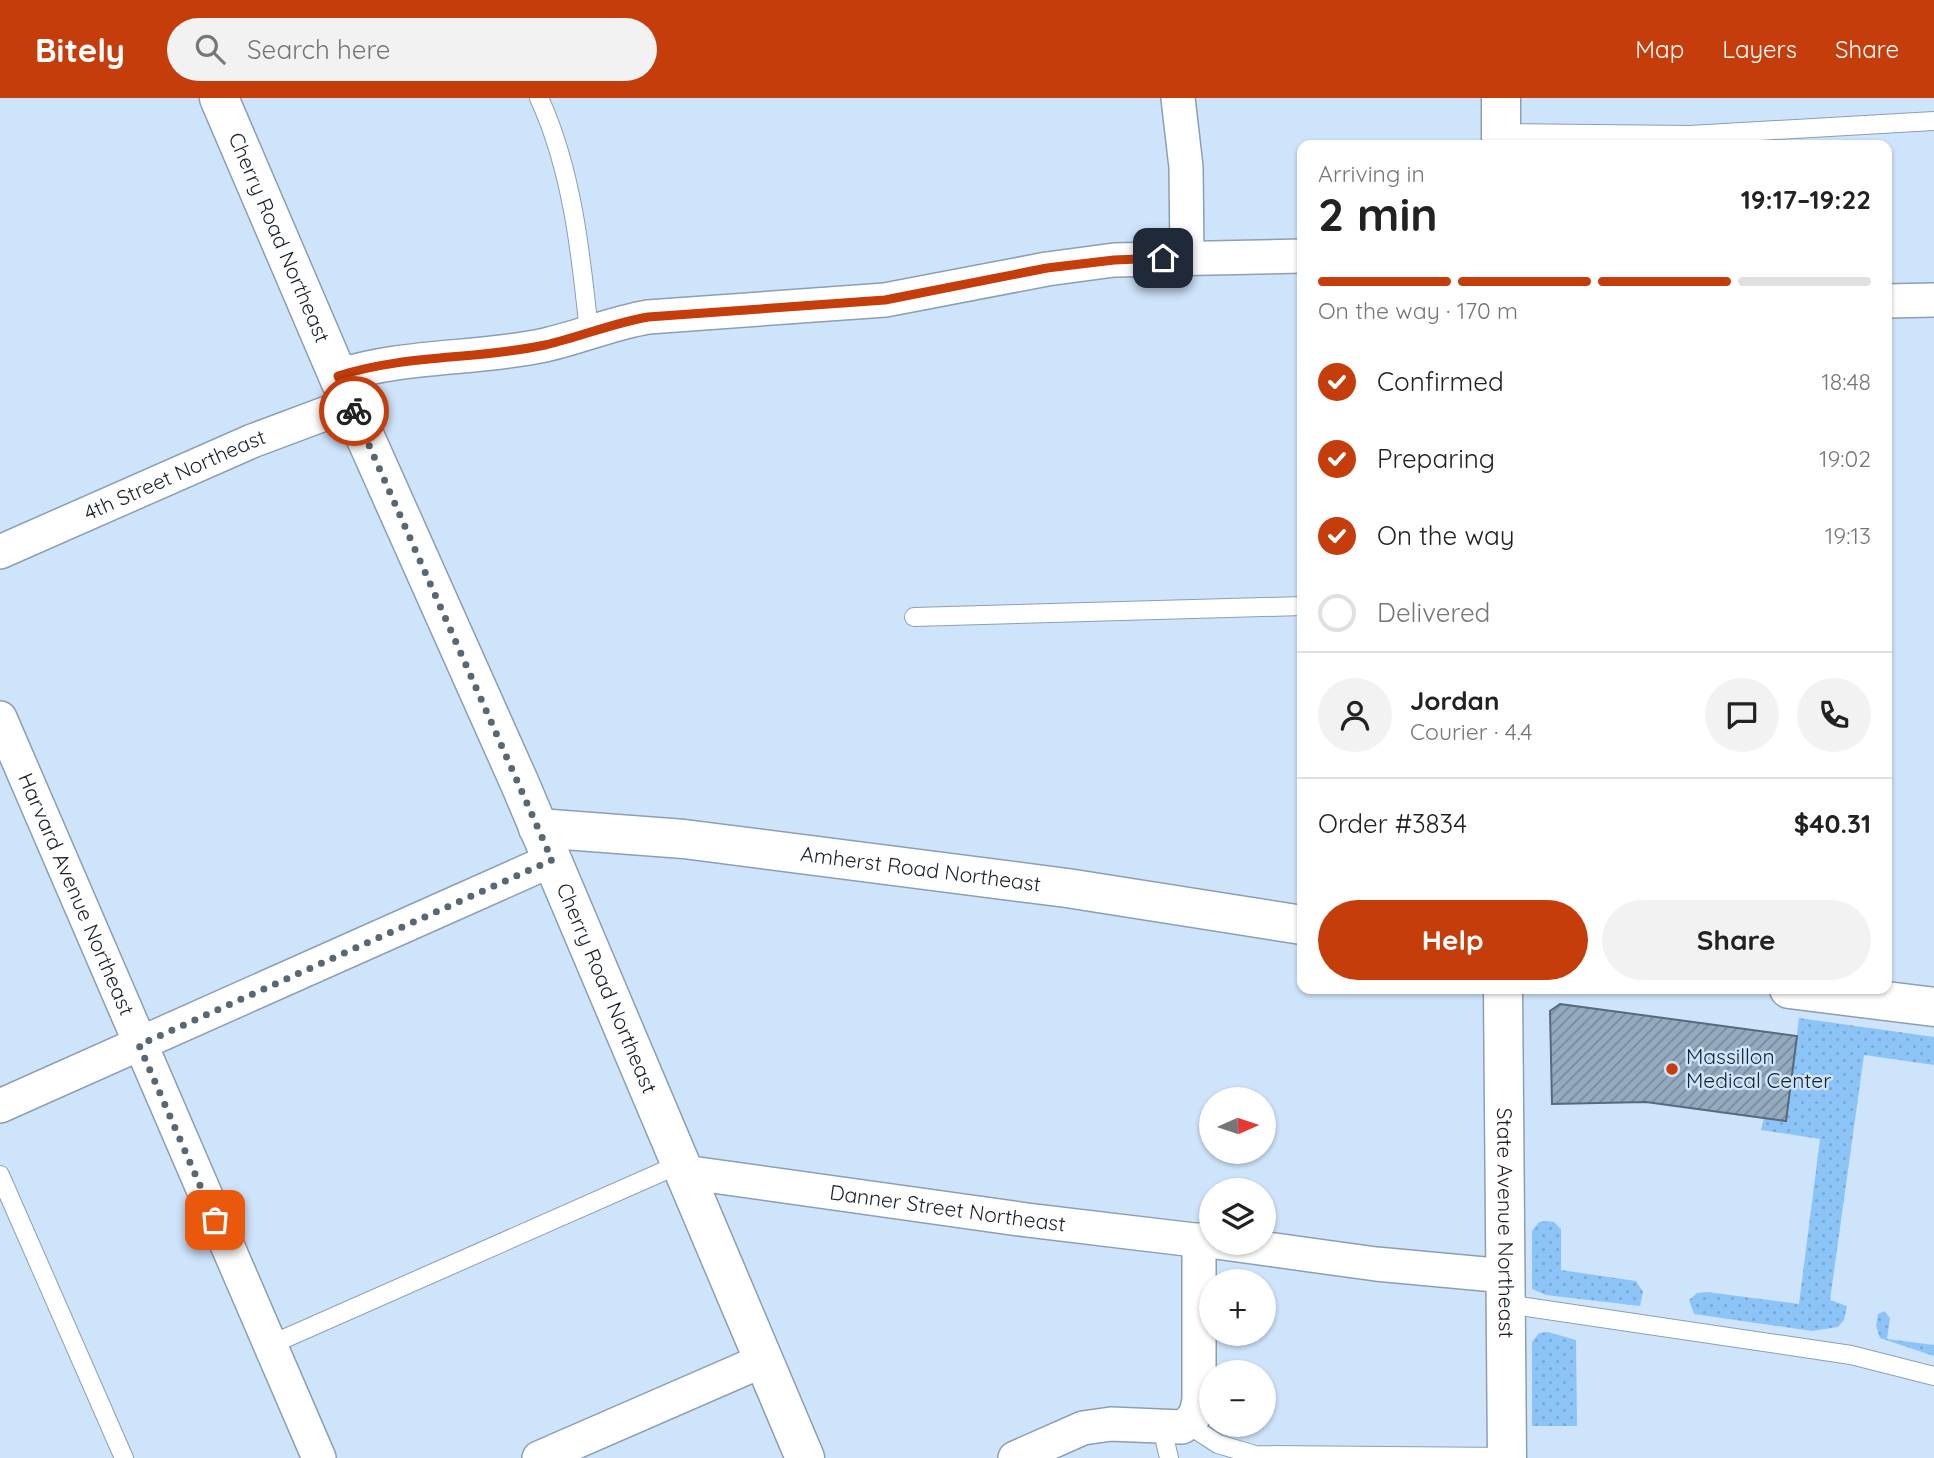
<!DOCTYPE html>
<html lang="en">
<head>
<meta charset="utf-8">
<style>
  :root { --surface:#fff; --page:#f2f2f2; --text:#222; --muted:#767676; --line:#e0e0e0; --accent:#c43d0a }
  body { margin:0; font-family:Quicksand,sans-serif; background:var(--page); color:var(--text); height:100vh; display:flex; flex-direction:column; font-size:26px; white-space:nowrap }
  * { box-sizing:border-box; margin:0 }
  p { font-size:23px; color:var(--muted) }
  .icon { flex:none; width:38px; height:38px; fill:none; stroke:currentColor; stroke-width:2; stroke-linecap:round; stroke-linejoin:round }
  .map { position:relative; flex:1; overflow:hidden }
  .panel { position:absolute; left:1297px; top:42px; width:595px; height:854px; display:flex; flex-direction:column; background:var(--surface); border-radius:14px; box-shadow:0 2px 5px #0004 }
  .panel>* { flex:none }
  .needle { width:46px; rotate:87deg }
  .buttons { position:absolute; left:1199px; top:989px; display:grid; gap:14px }
  .buttons a { display:grid; place-items:center; width:77px; height:77px; border-radius:50%; background:var(--surface); box-shadow:0 2px 5px #0004; font-size:35px }
  .pin { position:absolute; display:grid; place-items:center; width:60px; height:60px; color:#fff; margin:-30px; border-radius:14px; box-shadow:0 4px 10px #0006 }
  .courier { position:absolute; display:grid; place-items:center; width:70px; height:70px; margin:-35px; border:5px solid #c43d0a; border-radius:50%; background:#fff; color:#222; box-shadow:0 2px 9px #0007 }
  .head em { font-style:normal; font-weight:700 }
  .head div { display:flex; flex-direction:column-reverse }
  .head { display:flex; align-items:center; justify-content:space-between; height:119px; padding:0 21px }
  h1 { font-size:46px; font-weight:700; line-height:52px }
  .bar { display:grid; grid-template-columns:repeat(4,1fr); gap:10px 7px; align-content:center; height:84px; padding:0 21px }
  .bar i { height:9px; border-radius:5px; background:var(--line) }
  .bar .selected { background:var(--accent) }
  .bar p { grid-column:span 4 }
  .line { display:flex; align-items:center; gap:18px; padding:0 21px; border-top:2px solid var(--line) }
  .line div { flex:1 }
  .round { display:grid; place-items:center; flex:none; width:74px; height:74px; border-radius:37px; background:var(--page) }
  ol { padding:0 21px; list-style:none }
  li { display:flex; align-items:center; gap:21px; height:77px }
  li p { margin-inline-start:auto }
  li .icon { padding:7px; border-radius:50%; background:var(--accent); color:#fff; stroke-width:4 }
  li:last-child { color:var(--muted) }
  li i { width:38px; height:38px; border:4px solid var(--line); border-radius:50% }
  .action { display:flex; gap:14px; margin-top:auto; padding:14px 21px }
  .action a { flex:1; height:80px; border-radius:42px; background:var(--accent); color:#fff; font-size:28px; font-weight:700; line-height:80px; text-align:center }
  .action a+a { background:var(--page); color:var(--text) }
  header { display:flex; align-items:center; gap:42px; box-sizing:border-box; height:98px; padding:0 35px; background:var(--accent); color:#fff }
  header strong { font-size:33px }
  nav { display:flex; gap:38px; margin-inline-start:auto; font-size:24px }
  .search { width:490px; height:63px; background:var(--page); display:flex; align-items:center; gap:18px; box-sizing:border-box; padding:0 24px; border-radius:38px; color:var(--muted); font-size:26px }
  .map>svg:first-child { display:block }
</style>
</head>
<body>
<header>
<strong>Bitely</strong>
<div class="search"><svg class="icon" aria-label="search" viewBox="0 0 24 24"><circle cx="10" cy="10" r="6"/><path d="M15 15l6 6"/></svg>Search here</div>
<nav><a>Map</a><a>Layers</a><a>Share</a></nav>
</header>
<div class="map">
<svg width="1934" height="1360" viewBox="0 0 1934 1360">
  <defs>
    <pattern id="grass-dots" width="8" height="8" patternUnits="userSpaceOnUse" patternTransform="scale(1.75)"><rect width="8" height="8" fill="#8dc4f7"/><path d="M2 2h.1M6 6h.1" fill="none" stroke="#79a8d4" stroke-width="1.8" stroke-linecap="round"/></pattern>
    <pattern id="building-hatch" width="6" height="6" patternUnits="userSpaceOnUse" patternTransform="scale(1.75)"><rect width="6" height="6" fill="#94aabe"/><path d="M-1 1l2-2M0 6l6-6M5 7l2-2" fill="none" stroke="#788a9b"/></pattern>
  </defs>
  <rect width="100%" height="100%" fill="#cee4fa"/>
  <path fill="url(#grass-dots)" d="M1799,920L1934,939V967L1864,957L1830,1202L1847,1208L1844,1222L1838,1229L1812,1233L1694,1216L1689,1202L1697,1195L1707,1194L1799,1206L1820,1041L1761,1032L1764,1020L1786,1023Z
    M1547,1123L1554,1124L1561,1131V1172L1636,1183L1643,1194L1640,1208L1546,1197L1532,1191V1133L1539,1124Z
    M1884,1213L1890,1220L1887,1241L1934,1247V1258L1880,1240L1876,1228L1878,1216Z
    M1548,1234L1576,1242L1577,1328H1532V1244L1539,1235Z"/>
  <path fill="url(#building-hatch)" stroke="#556a7c" stroke-width="2" d="M1560,906L1797,938L1786,1023L1646,1004L1552,1006L1550,913Z"/>
  <g fill="none" stroke-linecap="round" stroke-linejoin="round">
    <g stroke="#8a9fb3" stroke-width="20">
      <path id="lane" d="M539,0C572,71 581,156 589,234
        M1501,35L1690,37L1934,23
        M914,519L1302,508
        M0,1077L124,1360
        M1506,1206L1851,1257L1934,1278
        M270,1247L680,1066
        M1187,1326L1218,1346L1255,1357L1507,1359
        M1162,1330L1169,1360"/>
    </g>
    <g stroke="#8a9fb3" stroke-width="36">
      <g id="street">
        <path d="M1178,0L1186,69L1187,159"/>
        <path d="M1886,203L1934,202"/>
        <path d="M338,278C406,256 476,262 545,247C580,239 613,225 648,219L885,202L1047,171L1114,162L1302,158"/>
        <path id="s1" d="M0,454L252,343L351,306"/>
        <path id="s2" d="M0,620L319,1360"/>
        <path d="M0,1008L552,762"/>
        <path id="s3" d="M684,1074L1027,1122L1211,1144"/>
        <path d="M1216,1144L1376,1166L1506,1178"/>
        <path d="M539,1360L762,1263"/>
        <path d="M1015,1360L1083,1330L1111,1326L1182,1329C1194,1322 1197,1315 1199,1301V1142"/>
      </g>
    </g>
    <g stroke="#8a9fb3" stroke-width="41">
      <g id="secondary">
        <path id="s4" d="M219,0L338,278L520,686L805,1360"/>
        <path d="M1501,0V47"/>
        <path id="s5" d="M538,730L684,741L1067,790L1302,827"/>
        <path id="s6" d="M1503,891L1507,1360"/>
        <path d="M1789,891L1934,909"/>
      </g>
    </g>
    <use href="#lane" stroke="#fff" stroke-width="18"/>
    <use href="#street" stroke="#fff" stroke-width="33"/>
    <use href="#secondary" stroke="#fff" stroke-width="38"/>
  </g>
  <g fill="none" stroke-linecap="round" stroke-linejoin="round">
    <path stroke="#596773" stroke-width="7" stroke-dasharray="0 12.6" d="M215,1122L139,947L552,762L354,313"/>
    <path stroke="#c43d0a" stroke-width="9" d="M354,313L338,278C406,256 476,262 545,247C580,239 613,225 648,219L885,202L1047,170L1114,162L1163,160"/>
  </g>
  <circle fill="#c43d0a" stroke="#cee4fa" stroke-width="2.5" cx="1672" cy="971" r="7"/>
  <g text-anchor="middle" stroke-width="5" stroke-linejoin="round" paint-order="stroke">
    <g font-size="21" fill="#1a232a" stroke="#cee4fa">
      <text dy="7" stroke="none"><textPath href="#s4" startOffset="152">Cherry Road Northeast</textPath></text>
      <text dy="7" stroke="none"><textPath href="#s1" startOffset="191">4th Street Northeast</textPath></text>
      <text dy="7" stroke="none"><textPath href="#s5" startOffset="385">Amherst Road Northeast</textPath></text>
      <text dy="7" stroke="none"><textPath href="#s2" startOffset="192">Harvard Avenue Northeast</textPath></text>
      <text dy="7" stroke="none"><textPath href="#s4" startOffset="971">Cherry Road Northeast</textPath></text>
      <text dy="7" stroke="none"><textPath href="#s3" startOffset="266">Danner Street Northeast</textPath></text>
      <text dy="7" stroke="none"><textPath href="#s6" startOffset="234">State Avenue Northeast</textPath></text>
    </g>
    <g font-size="21" fill="#1a232a" stroke="#cee4fa" text-anchor="start">
      <text x="1686" y="966">Massillon<tspan x="1686" dy="24">Medical Center</tspan></text>
    </g>
  </g>
</svg>
<div class="buttons">
<a><svg class="needle" viewBox="-14 -14 28 28"><path d="M0-13l5 13h-10z" fill="#e53935"/><path d="M0 13l5-13h-10z" fill="#767676"/></svg></a>
<a><svg class="icon" aria-label="layers" viewBox="0 0 24 24"><path d="M12 4l9 5-9 5-9-5zM3 14l9 5 9-5"/></svg></a>
<a>+</a>
<a>−</a>
</div>
<div class="pin" style="left:215px;top:1122px;background:#ea580c"><svg class="icon" aria-label="bag" viewBox="0 0 24 24"><path d="M5 8h14l-1 12H6zM9 8a3 3 0 0 1 6 0"/></svg></div>
<div class="pin" style="left:1163px;top:160px;background:#1f2937"><svg class="icon" aria-label="home" viewBox="0 0 24 24"><path d="M3 11l9-7 9 7M6 9v11h12V9"/></svg></div>
<div class="courier" style="left:354px;top:313px"><svg class="icon" aria-label="bike" viewBox="0 0 24 24"><circle cx="6" cy="16" r="4"/><circle cx="18" cy="16" r="4"/><path d="M6 16l4-8h5l3 8M10 8l3 8H6M13 5h3"/></svg></div>
<section class="panel">
<div class="head"><div><h1>2 min</h1><p>Arriving in</p></div><em>19:17–19:22</em></div>
<div class="bar"><i class="selected"></i><i class="selected"></i><i class="selected"></i><i></i><p>On the way · 170 m</p></div>
<ol>
<li><svg class="icon" aria-label="check" viewBox="0 0 24 24"><path d="M5 12l5 5 9-10"/></svg>Confirmed<p>18:48</p></li>
<li><svg class="icon" aria-label="check" viewBox="0 0 24 24"><path d="M5 12l5 5 9-10"/></svg>Preparing<p>19:02</p></li>
<li><svg class="icon" aria-label="check" viewBox="0 0 24 24"><path d="M5 12l5 5 9-10"/></svg>On the way<p>19:13</p></li>
<li><i></i>Delivered</li>
</ol>
<div class="line" style="height:126px"><a class="round"><svg class="icon" aria-label="person" viewBox="0 0 24 24"><circle cx="12" cy="8" r="4"/><path d="M4 21q1-7 8-7t8 7"/></svg></a><div><b>Jordan</b><p>Courier · 4.4</p></div><a class="round"><svg class="icon" aria-label="chat" viewBox="0 0 24 24"><path d="M4 5h16v11H9l-5 4z"/></svg></a><a class="round"><svg class="icon" aria-label="phone" viewBox="0 0 24 24"><path d="M5 4h4l2 5-3 2q2 4 5 5l2-3 5 2v4C11 20 4 13 5 4z"/></svg></a></div>
<div class="line" style="height:91px"><div>Order #3834</div><b>$40.31</b></div>
<div class="action"><a>Help</a><a>Share</a></div>
</section>
</div>
</body>
</html>
